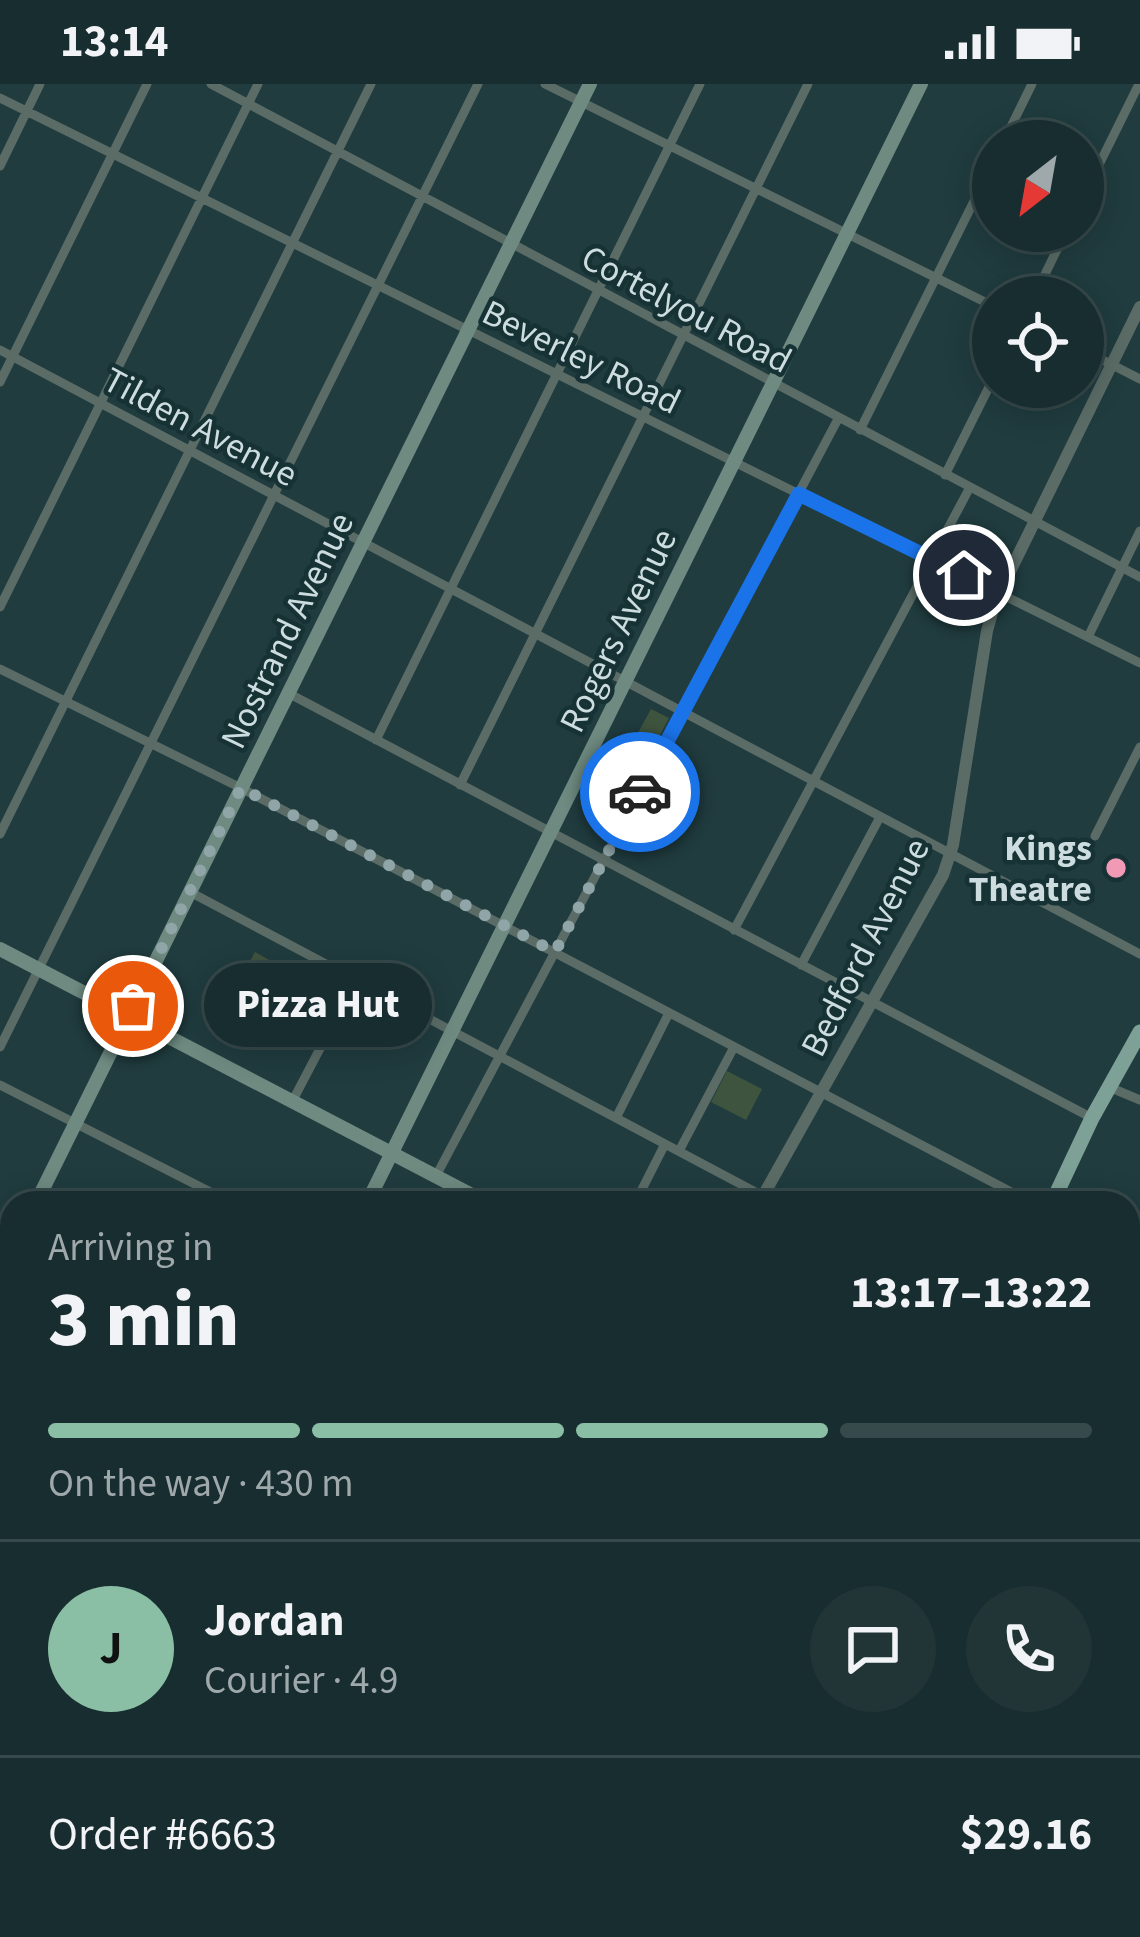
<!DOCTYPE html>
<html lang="en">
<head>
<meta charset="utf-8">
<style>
  :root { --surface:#182d2f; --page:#213537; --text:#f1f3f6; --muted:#9fa8aa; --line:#36494b; --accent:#8abfa5 }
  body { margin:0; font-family:"Source Sans 3",sans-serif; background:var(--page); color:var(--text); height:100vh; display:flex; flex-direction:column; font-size:45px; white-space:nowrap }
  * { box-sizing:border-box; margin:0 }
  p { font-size:39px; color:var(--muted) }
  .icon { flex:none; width:66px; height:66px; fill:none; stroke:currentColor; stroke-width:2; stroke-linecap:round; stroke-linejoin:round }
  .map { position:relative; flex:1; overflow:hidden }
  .sheet { position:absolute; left:0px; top:1107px; width:1140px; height:747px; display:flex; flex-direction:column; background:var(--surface); border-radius:36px 36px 0 0; box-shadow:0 6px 30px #0003,0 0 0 3px var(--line) }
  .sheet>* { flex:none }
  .needle { width:78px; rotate:211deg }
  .buttons { position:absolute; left:972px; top:36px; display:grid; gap:24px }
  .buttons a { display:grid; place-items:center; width:132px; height:132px; border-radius:50%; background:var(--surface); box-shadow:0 6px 30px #0003,0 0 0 3px var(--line); font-size:60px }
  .pin { position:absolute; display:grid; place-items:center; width:102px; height:102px; color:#fff; margin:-51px; border:6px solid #fff; border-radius:50%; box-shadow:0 3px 12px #0007 }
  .courier { position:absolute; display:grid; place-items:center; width:120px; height:120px; margin:-60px; border:9px solid #1a73e8; border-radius:50%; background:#fff; color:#222; box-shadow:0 3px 15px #0007 }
  .bubble { position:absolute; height:84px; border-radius:42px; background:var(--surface); box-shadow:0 6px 30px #0003,0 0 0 3px var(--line); font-size:39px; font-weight:800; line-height:84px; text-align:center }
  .overview em { font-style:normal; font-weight:800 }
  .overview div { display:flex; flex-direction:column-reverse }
  .overview { display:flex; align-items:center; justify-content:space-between; height:204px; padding:0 48px }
  h1 { font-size:78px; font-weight:800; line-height:90px }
  .bar { display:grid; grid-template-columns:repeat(4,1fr); gap:18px 12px; align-content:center; height:144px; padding:0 48px }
  .bar i { height:15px; border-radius:9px; background:var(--line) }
  .bar .active { background:var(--accent) }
  .bar p { grid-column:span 4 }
  .line { display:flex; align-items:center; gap:30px; padding:0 48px; border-top:3px solid var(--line) }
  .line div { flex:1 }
  .round { display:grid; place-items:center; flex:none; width:126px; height:126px; border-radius:63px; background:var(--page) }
  .status { display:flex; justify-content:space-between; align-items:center; height:84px; padding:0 60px; background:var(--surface); direction:ltr }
  .status svg { height:33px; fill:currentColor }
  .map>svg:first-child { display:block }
</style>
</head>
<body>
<div class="status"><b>13:14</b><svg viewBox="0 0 49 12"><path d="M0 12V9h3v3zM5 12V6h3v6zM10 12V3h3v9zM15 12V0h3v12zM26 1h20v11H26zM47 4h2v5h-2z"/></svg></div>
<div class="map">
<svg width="1140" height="1853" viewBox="0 0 1140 1853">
  <rect width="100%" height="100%" fill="#203c3f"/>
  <path fill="#3f543e" d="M651,625L669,634L648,674L635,667L639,659L634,656Z
    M255,868L271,877L251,913L235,905Z
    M727,987L762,1005L746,1036L711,1018Z
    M82,1842H193L215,1853H104Z"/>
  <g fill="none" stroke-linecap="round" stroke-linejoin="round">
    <path stroke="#5b6c67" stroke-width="9" d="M211,0L1140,493
      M545,0L993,222
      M0,14L1140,579
      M1004,57L1032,0
      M0,82L40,0
      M1083,113L1139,0
      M1034,213L1066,147
      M0,266L1140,870
      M1083,266L1140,295
      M0,298L147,0
      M860,346L993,79
      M945,391L993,295
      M0,523L258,0
      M1088,553L1140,447
      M0,585L241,704L1032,1119
      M288,609L1092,1034
      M376,656L700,0
      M460,701L808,0
      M0,750L371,0
      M1095,752L1140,663
      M190,808L763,1112
      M734,846L969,405
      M801,881L880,733
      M0,963L478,0
      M0,1001L232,1119
      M1109,1003L1140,1016
      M293,1016L356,896
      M616,1034L669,929
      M679,1067L734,963
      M436,1092L838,335
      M635,1119L665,1060
      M1128,1188L1140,1193
      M1128,1302L1140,1273
      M0,1371L12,1377
      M0,1563L12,1569
      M0,1688L12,1694
      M0,1814L12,1820
      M55,1842L77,1853
      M310,1842L332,1853
      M560,1842L582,1853
      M1111,1844L1140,1846
      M897,1853L902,1842"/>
    <path stroke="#5b6c67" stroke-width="12" d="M759,1119L943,791L953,761L987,547L995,518L1140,223
      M387,1853L392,1842"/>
    <path stroke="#6e8a81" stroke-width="14" d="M0,865L487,1119
      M36,1119L590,0
      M367,1119L921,0
      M0,1192L12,1167
      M1128,1585L1140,1558
      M4,1853L12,1837
      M1013,1853L1017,1842"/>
    <path stroke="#7da196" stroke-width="15" d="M1052,1119L1092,1034L1140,948
      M1128,1429L1140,1434
      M770,1853L774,1842"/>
    <path stroke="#84ab9f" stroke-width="15" d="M0,1144L12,1150
      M1128,1716L1140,1717"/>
    <g stroke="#73898c" stroke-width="8">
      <path id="rail" d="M1128,1799L1140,1787
        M1095,1853L1106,1842"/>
    </g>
    <use href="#rail" stroke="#163235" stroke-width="3" stroke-dasharray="9" stroke-linecap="butt"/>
    <path stroke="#5b6c67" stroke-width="9" d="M1081,1842L1111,1844"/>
  </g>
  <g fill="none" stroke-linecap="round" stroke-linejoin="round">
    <path stroke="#90a5a7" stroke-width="12" stroke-dasharray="0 21.6" d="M133,922L241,704L555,868L640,708"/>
    <path stroke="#1a73e8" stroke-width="15" d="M640,708L799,410L964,491"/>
  </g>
  <circle fill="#f09ab6" stroke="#163235" stroke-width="4.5" cx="1116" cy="784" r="12"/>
  <g text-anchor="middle" stroke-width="9" stroke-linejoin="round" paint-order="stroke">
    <g font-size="36" fill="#cddddf" stroke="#163235">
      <text transform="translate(687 224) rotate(28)" y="13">Cortelyou Road</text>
      <text transform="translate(582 272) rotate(26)" y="13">Beverley Road</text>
      <text transform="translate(201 342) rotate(28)" y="13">Tilden Avenue</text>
      <text transform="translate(286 546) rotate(-64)" y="13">Nostrand Avenue</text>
      <text transform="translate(617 546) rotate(-64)" y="13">Rogers Avenue</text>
      <text transform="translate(864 863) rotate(-63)" y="13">Bedford Avenue</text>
    </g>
    <g font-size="36" font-weight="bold" fill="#cddddf" stroke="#163235" text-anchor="end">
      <text x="1092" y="776">Kings<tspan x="1092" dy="41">Theatre</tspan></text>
    </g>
  </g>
</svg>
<div class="buttons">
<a><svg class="needle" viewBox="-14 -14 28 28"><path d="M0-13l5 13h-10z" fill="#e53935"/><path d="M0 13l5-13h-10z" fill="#9fa8aa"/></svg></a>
<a><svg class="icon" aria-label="locate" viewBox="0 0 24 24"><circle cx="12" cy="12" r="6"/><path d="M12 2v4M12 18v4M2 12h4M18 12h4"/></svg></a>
</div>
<div class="pin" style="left:133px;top:922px;background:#ea580c"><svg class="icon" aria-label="bag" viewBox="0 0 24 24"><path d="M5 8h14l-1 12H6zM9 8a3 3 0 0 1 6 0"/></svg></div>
<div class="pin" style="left:964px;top:491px;background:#1f2937"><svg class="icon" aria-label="home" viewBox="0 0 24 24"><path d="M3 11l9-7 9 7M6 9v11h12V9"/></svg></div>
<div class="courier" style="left:640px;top:708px"><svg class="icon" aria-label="car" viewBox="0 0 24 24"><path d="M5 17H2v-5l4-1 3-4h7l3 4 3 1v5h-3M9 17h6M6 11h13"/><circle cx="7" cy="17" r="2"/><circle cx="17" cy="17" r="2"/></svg></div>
<div class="bubble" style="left:204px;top:879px;width:228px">Pizza Hut</div>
<section class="sheet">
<div class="overview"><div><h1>3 min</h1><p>Arriving in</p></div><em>13:17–13:22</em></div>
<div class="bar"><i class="active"></i><i class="active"></i><i class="active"></i><i></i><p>On the way · 430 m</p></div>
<div class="line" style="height:216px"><b class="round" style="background:var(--accent);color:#111">J</b><div><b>Jordan</b><p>Courier · 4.9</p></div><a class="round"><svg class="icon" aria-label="chat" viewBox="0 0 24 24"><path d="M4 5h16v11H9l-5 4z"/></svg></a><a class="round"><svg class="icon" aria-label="phone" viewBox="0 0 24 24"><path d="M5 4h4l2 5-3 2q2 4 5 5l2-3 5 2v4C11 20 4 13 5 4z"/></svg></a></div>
<div class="line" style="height:156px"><div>Order #6663</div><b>$29.16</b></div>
</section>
</div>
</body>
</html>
